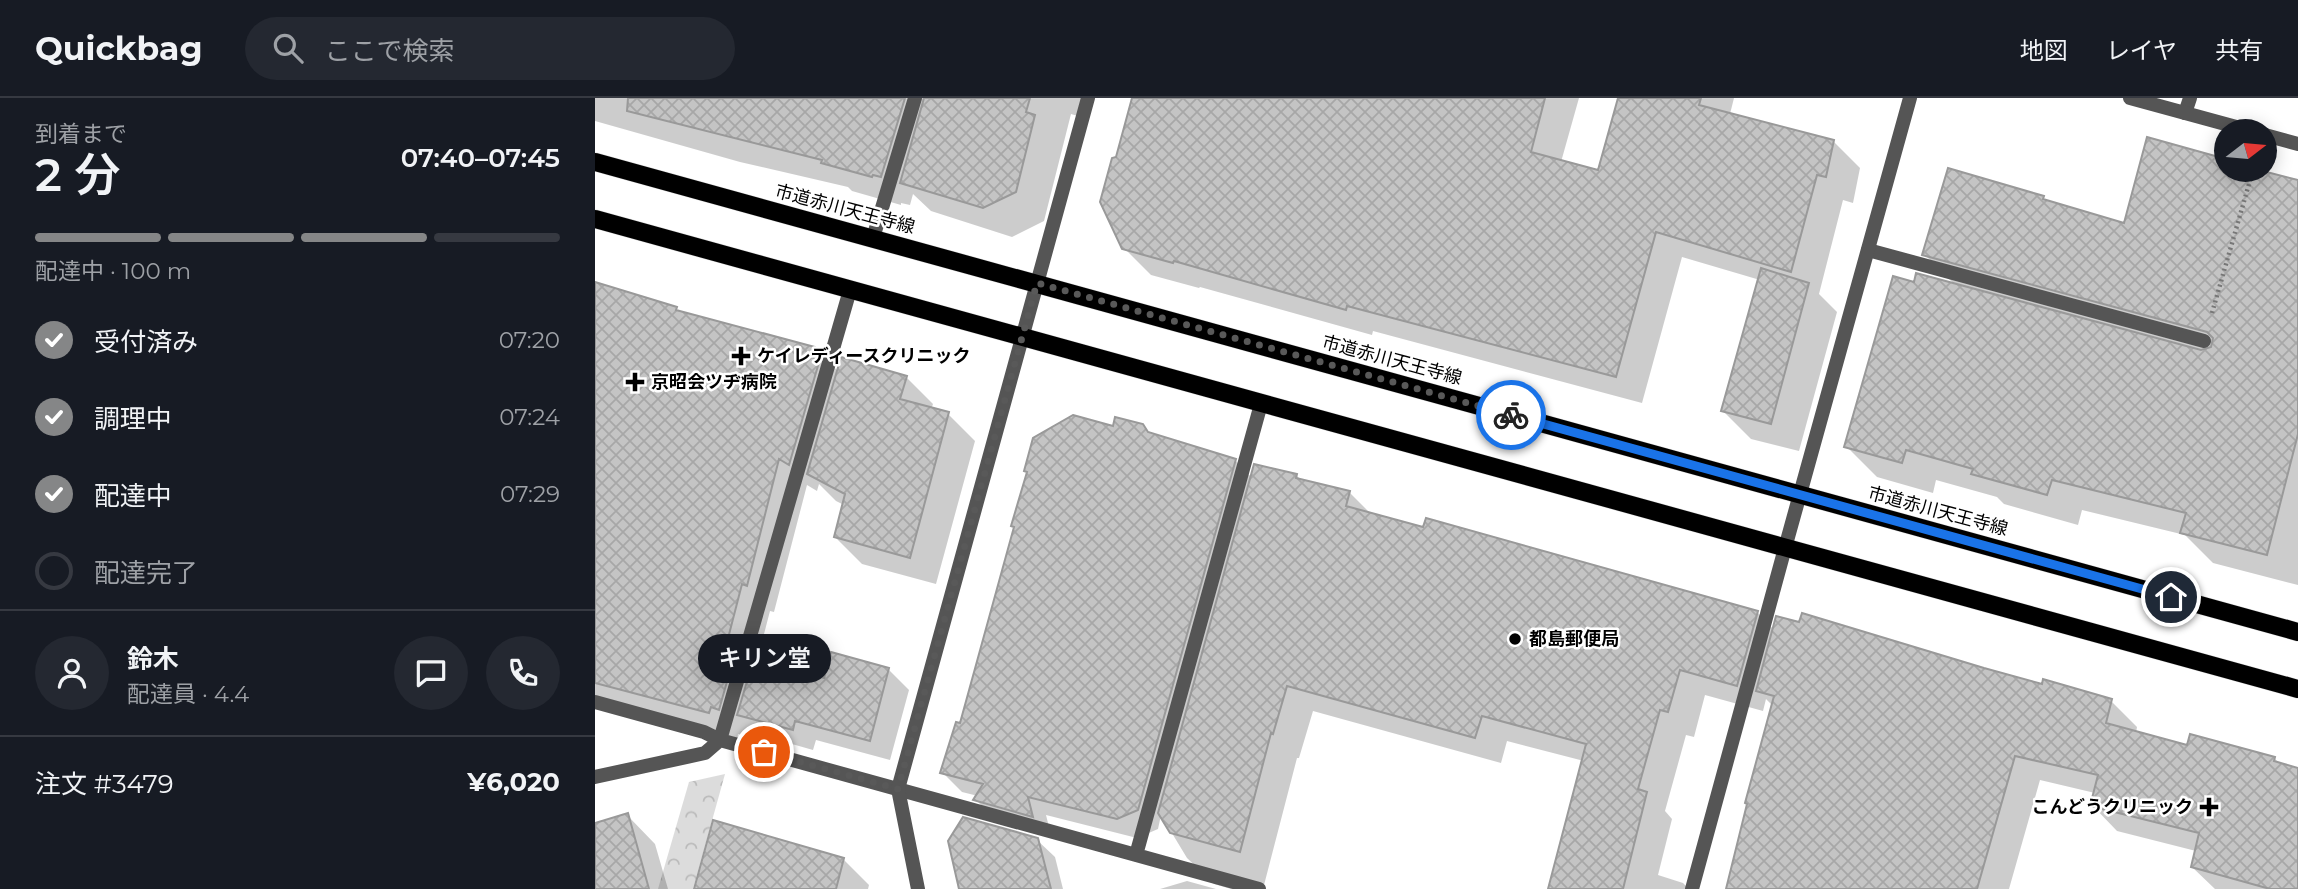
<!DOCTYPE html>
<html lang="ja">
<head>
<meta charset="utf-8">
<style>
  :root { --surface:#171b24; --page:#242831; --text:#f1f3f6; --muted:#9ea1a6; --line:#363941; --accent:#858687 }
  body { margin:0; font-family:Montserrat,"Noto Sans JP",sans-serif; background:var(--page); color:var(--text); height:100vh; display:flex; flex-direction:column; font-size:26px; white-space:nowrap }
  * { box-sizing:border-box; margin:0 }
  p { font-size:23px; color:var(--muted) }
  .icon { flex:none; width:38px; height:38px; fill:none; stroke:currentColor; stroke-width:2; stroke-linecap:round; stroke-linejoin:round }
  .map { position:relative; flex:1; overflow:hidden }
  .side { display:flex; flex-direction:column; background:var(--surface); width:595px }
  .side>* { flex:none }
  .needle { width:46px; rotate:74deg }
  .fabs { position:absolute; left:1619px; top:21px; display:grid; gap:14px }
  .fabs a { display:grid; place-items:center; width:63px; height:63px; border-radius:50%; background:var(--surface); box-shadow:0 4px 18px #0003; font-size:35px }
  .pin { position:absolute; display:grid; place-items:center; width:60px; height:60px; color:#fff; margin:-30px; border:4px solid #fff; border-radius:50%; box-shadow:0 2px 7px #0007 }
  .courier { position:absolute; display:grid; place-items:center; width:70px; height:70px; margin:-35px; border:5px solid #1a73e8; border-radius:50%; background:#fff; color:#222; box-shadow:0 2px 9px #0007 }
  .bubble { position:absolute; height:49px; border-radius:24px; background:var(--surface); box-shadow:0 4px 18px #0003; font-size:23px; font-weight:600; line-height:49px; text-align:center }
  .summary em { font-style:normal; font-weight:600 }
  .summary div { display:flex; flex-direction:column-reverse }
  .summary { display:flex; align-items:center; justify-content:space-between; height:119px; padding:0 35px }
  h1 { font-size:46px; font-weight:600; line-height:52px }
  .bar { display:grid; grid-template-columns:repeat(4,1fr); gap:10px 7px; align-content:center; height:84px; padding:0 35px }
  .bar i { height:9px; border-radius:5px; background:var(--line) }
  .bar .on { background:var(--accent) }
  .bar p { grid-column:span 4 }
  .line { display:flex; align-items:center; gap:18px; padding:0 35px; border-top:2px solid var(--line) }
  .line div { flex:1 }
  .round { display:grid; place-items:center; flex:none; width:74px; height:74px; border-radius:37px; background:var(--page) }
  ol { padding:0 35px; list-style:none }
  li { display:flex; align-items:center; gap:21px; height:77px }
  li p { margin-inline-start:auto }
  li .icon { padding:7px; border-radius:50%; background:var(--accent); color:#fff; stroke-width:4 }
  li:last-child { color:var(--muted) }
  li i { width:38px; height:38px; border:4px solid var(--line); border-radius:50% }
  header { display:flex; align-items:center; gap:42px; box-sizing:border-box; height:98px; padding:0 35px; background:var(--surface); border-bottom:2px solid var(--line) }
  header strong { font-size:33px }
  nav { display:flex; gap:38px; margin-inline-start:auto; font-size:24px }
  .search { width:490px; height:63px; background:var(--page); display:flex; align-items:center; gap:18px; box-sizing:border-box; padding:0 24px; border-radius:38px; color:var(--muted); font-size:26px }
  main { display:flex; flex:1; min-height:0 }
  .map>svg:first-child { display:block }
</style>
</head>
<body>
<header>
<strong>Quickbag</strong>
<div class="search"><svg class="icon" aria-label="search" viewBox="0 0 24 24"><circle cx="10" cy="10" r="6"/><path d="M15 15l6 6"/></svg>ここで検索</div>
<nav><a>地図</a><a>レイヤ</a><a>共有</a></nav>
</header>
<main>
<section class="side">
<div class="summary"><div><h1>2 分</h1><p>到着まで</p></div><em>07:40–07:45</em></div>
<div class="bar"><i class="on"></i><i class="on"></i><i class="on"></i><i></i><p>配達中 · 100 m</p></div>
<ol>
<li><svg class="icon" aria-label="check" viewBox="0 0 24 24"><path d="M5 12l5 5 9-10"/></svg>受付済み<p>07:20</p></li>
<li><svg class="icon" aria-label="check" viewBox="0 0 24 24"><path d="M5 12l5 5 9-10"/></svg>調理中<p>07:24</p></li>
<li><svg class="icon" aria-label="check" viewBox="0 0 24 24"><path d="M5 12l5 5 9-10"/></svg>配達中<p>07:29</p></li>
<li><i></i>配達完了</li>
</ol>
<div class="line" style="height:126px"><a class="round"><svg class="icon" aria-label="person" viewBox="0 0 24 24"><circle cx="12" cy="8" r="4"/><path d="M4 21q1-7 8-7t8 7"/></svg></a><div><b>鈴木</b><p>配達員 · 4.4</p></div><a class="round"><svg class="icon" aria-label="chat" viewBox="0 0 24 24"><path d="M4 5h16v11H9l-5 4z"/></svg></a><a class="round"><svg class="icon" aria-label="phone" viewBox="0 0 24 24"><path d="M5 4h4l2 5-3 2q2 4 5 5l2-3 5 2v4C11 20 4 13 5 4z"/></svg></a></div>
<div class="line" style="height:91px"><div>注文 #3479</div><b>¥6,020</b></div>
</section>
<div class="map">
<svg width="1703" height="791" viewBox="0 0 1703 791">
  <defs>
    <pattern id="forest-crowns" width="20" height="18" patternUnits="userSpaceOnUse" patternTransform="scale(1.75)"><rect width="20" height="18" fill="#dcdcdc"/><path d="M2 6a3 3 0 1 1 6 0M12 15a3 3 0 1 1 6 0" fill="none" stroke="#bbb"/></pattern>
    <pattern id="building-cross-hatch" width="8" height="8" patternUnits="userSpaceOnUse" patternTransform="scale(1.75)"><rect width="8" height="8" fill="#c4c4c4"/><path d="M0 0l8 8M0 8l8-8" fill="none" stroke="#a7a7a7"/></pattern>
  </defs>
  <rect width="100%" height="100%" fill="#fff"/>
  <path fill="url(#forest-crowns)" d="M130,676L98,791H63L94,684Z"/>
  <path fill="#0003" d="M0,0H491L486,19L476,16L449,123L417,139L336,113L318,96L315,107L306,105V107L257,93L253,89L145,64L0,23Z
    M538,0H984L966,64L1005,74L1025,0H1139L1135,16L1238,43L1265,70L1258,105L1248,102L1224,196L1242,214L1204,353L1156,341L1128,313L1165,182L1087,159L1047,305L778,233L777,237L605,189L604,190L556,177L529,150L522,60Z
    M1631,63V72H1657L1703,84V487L1618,465L1590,437L1487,412L1483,427L1409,406L1402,399L1341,382L1338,395L1282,379L1251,348L1320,186L1360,187L1329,156L1448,100L1452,104L1530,127Z
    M0,185L81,211L85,215L219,251L243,273L311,279L338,306L336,312L353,316L380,343L341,486L267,466L240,439L249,407L241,403L224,386L222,393L212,387L179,514L175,513L162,563L230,582L293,571L314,592L295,662L221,642L218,652L165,637L155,627L151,638L143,636L142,642L0,602Z
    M547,328L555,336L640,362L657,380L701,377L707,383L754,394L776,416L1162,514L1179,532L1389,572L1516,603L1542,629L1541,635L1593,649L1680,661L1686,667L1703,672V791H1620L1597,769L1601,753L1522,733L1497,707L1500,695L1445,682L1414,791H1133L1178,608L1171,601L1168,613L1110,597L1099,639L1091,637L1070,713L1077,721L1063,777L1088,785L1094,791H955L989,663L912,643L906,665L718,613L704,660H702L668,791H636L619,786L592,760L566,717L563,731L542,740L451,717L456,737L400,721L381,702L383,698L367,694L347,674L366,627L519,330Z
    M32,717L60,746L73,791H0V727Z
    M442,742L460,759L468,791H366Z
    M248,761L274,787L273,791H101Z
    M592,783L621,791H565Z"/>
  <path fill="url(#building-cross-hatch)" stroke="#999" stroke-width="2" d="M33,0H310L286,79L278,77L277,79L226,65L227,62L32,13Z
    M329,0H435L431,14L440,17L421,94L388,110L305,85Z
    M537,0H950L936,54L1003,72L1023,0H1106L1104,7L1239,42L1231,79L1222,77L1196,174L1061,134L1021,279L752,208L751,212L579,163L578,165L527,151L505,104L517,60L521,59Z
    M1552,39L1631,61V72H1664L1703,82V336L1672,457L1585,435L1591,415L1457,382L1452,397L1376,376L1378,371L1311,352L1307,365L1249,349L1298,178L1319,184L1321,175L1606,252L1616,249L1618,240L1612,234L1327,157L1353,70L1449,98L1448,101L1529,125Z
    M1166,170L1214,185L1176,326L1126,313Z
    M0,184L82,209L81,212L220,249V252L227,254L194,367L184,361L152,488L147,486L130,552L140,555L124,612L116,609L114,615L0,585Z
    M246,259L312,278L305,301L354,314L315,460L239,439L250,396L212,376Z
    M478,317L518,328L520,319L548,326L553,334L641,361L543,712L522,721L433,699L438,719L378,702L388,686L345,675L361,624L365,625L419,429L416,428L432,374L429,373L438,340Z
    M659,366L702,376L701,380L755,393L751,408L828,429L831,420L1163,513L1142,588L1085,572L1073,614L1065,612L1043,691L1052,694L1028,791H953L991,646L887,618L880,640L692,588L678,636L676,635L645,754L575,735L563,715Z
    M1207,515L1389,570L1447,586L1448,581L1517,601L1511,625L1592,647L1595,636L1680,659L1679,663L1703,670V791H1675L1596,769L1604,735L1495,708L1503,677L1420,658L1382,791H1131L1152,706L1150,705L1179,598L1161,593L1181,518L1204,524Z
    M236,554L294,570L275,643L200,623L198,632L142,617L159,560L229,580Z
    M33,715L54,791H0V725Z
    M368,719L443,740L456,791H364L353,743Z
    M118,722L249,760L241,791H99Z"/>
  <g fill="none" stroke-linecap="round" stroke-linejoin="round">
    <g stroke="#dbdbdb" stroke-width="19">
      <path id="primary" d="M0,64L1703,534
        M0,121L1703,591"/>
    </g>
    <path stroke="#777" stroke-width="4.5" stroke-dasharray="2 3.5" stroke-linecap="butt" d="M1617,215L1658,72"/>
    <path stroke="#555" stroke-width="14" d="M1590,15L1595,0"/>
    <path stroke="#555" stroke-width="14" d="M1535,0L1656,33
      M1670,37L1703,46
      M278,140L320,0
      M1273,152L1609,243
      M0,604L109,634L125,642L664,791
      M0,679L110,655L125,642L255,192
      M541,757L666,306
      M1097,791L1190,450"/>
    <path stroke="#555" stroke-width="14" d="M1190,450L1315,0
      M323,791L303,691L493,0"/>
    <use href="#primary" stroke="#000" stroke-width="18"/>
  </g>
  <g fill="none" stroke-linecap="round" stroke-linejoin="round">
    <path stroke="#595959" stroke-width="7" stroke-dasharray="0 12.6" d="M169,654L303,691L442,185L916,317"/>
    <path stroke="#1a73e8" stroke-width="9" d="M916,317L1576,499"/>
  </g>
  <g fill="#000" stroke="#fff" stroke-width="2.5">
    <path d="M142.5 247.5h7v7h7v7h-7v7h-7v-7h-7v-7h7z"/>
    <path d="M36.5 273.5h7v7h7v7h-7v7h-7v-7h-7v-7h7z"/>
    <circle cx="920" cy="541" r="7"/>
    <path d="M1610.5 698.5h7v7h7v7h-7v7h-7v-7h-7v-7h7z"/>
  </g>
  <g text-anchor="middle" stroke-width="5" stroke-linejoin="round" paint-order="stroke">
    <g font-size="18" fill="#000" stroke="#fff">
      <text transform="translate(250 111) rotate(15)" y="6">市道赤川天王寺線</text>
      <text transform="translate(797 262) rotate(15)" y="6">市道赤川天王寺線</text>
      <text transform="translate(1343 413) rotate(15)" y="6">市道赤川天王寺線</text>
    </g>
    <g font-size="18" font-weight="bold" fill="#000" stroke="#fff" text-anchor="start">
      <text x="162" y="264">ケイレディースクリニック</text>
      <text x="56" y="290">京昭会ツヂ病院</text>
      <text x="934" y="547">都島郵便局</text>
      <text x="1598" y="715" text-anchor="end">こんどうクリニック</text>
    </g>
  </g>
</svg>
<div class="fabs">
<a><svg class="needle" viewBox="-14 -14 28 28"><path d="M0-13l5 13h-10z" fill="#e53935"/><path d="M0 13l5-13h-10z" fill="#9ea1a6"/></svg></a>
</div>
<div class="pin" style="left:169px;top:654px;background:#ea580c"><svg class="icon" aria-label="bag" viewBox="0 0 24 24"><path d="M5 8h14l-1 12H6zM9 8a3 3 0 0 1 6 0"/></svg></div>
<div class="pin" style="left:1576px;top:499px;background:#1f2937"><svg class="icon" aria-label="home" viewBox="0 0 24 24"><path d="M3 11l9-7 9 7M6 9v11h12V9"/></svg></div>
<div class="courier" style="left:916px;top:317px"><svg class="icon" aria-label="bike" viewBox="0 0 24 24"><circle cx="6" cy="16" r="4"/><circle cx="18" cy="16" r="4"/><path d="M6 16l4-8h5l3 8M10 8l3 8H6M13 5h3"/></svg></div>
<div class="bubble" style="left:103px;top:536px;width:133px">キリン堂</div>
</div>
</main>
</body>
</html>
